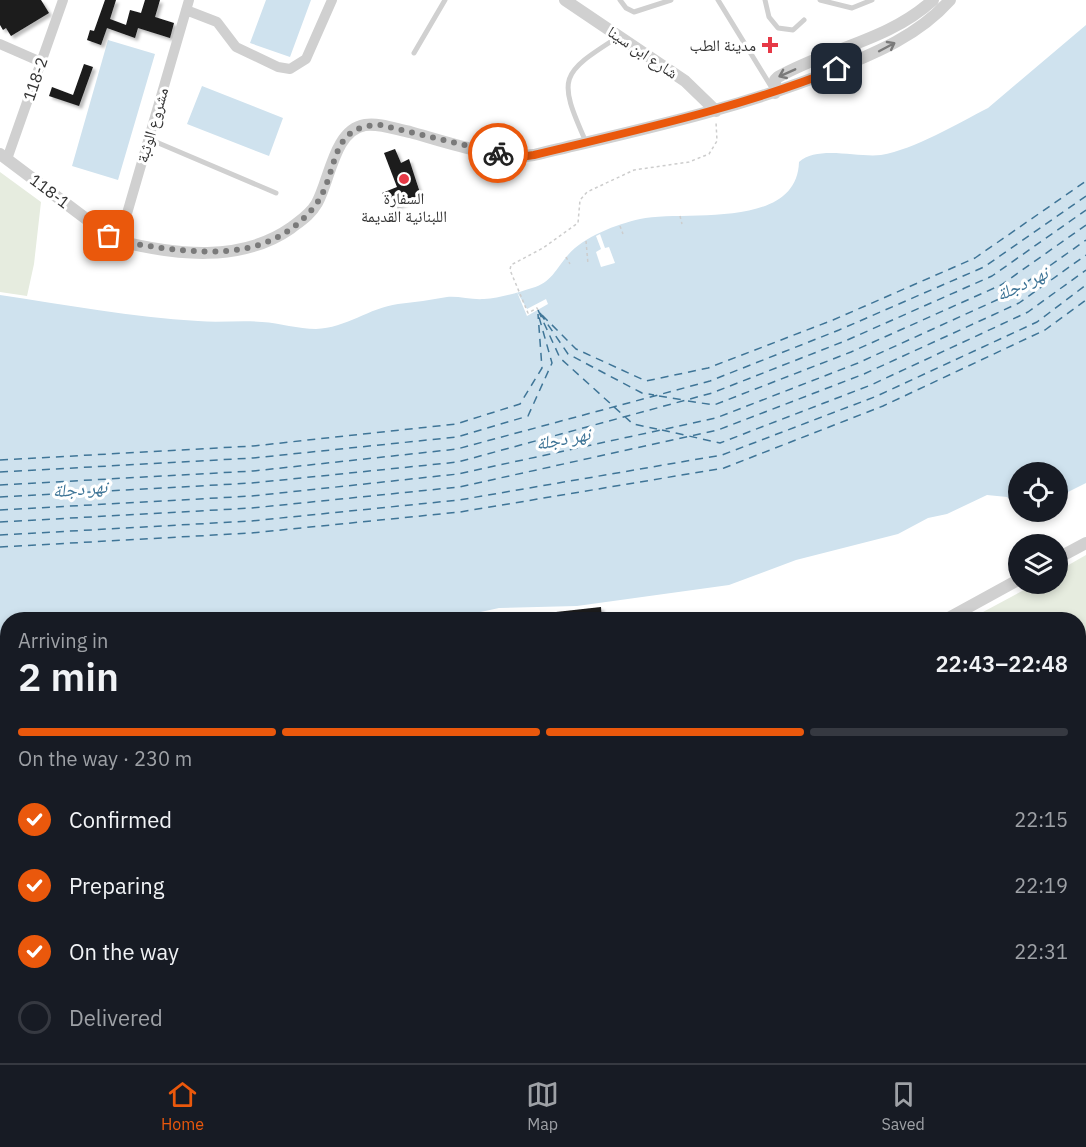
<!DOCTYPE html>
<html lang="en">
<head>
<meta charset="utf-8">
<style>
  :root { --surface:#171b24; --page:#20242c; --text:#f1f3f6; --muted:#9ea1a6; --line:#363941; --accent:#ea580c }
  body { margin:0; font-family:"IBM Plex Sans","Noto Naskh Arabic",sans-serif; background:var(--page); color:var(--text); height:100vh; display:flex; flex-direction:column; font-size:22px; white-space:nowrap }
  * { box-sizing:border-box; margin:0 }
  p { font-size:20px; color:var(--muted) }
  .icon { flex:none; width:33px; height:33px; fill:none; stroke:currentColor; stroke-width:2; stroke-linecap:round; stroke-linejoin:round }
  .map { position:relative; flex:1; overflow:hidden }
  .side { position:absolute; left:0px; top:612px; width:1086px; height:452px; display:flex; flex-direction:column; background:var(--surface); border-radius:24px 24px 0 0; box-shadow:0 3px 9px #0003 }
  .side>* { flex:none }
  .controls { position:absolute; left:1008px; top:462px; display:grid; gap:12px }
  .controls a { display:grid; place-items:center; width:60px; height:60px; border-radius:50%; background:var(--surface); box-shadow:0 3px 9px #0003; font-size:30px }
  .pin { position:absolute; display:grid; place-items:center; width:51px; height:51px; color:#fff; margin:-26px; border-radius:12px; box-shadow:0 3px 9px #0006 }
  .courier { position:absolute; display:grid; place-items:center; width:60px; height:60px; margin:-30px; border:4px solid #ea580c; border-radius:50%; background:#fff; color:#222; box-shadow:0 2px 8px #0007 }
  .headline em { font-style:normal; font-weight:600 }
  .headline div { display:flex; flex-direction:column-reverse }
  .headline { display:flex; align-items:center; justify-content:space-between; height:102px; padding:0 18px }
  h1 { font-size:39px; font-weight:600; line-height:45px }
  .bar { display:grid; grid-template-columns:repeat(4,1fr); gap:9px 6px; align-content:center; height:72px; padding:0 18px }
  .bar i { height:8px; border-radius:4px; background:var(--line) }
  .bar .on { background:var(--accent) }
  .bar p { grid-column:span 4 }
  ol { padding:0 18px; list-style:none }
  li { display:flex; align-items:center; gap:18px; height:66px }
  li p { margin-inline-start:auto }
  li .icon { padding:6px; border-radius:50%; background:var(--accent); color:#fff; stroke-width:4 }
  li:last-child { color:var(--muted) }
  li i { width:33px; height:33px; border:3px solid var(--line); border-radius:50% }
  .dock { display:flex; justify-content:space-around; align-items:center; height:84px; border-top:2px solid var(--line); background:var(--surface); font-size:16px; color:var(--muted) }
  .dock a { display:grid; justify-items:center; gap:3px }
  .dock .on { color:var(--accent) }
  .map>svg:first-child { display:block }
</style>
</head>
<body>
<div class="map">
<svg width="1086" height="1063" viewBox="0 0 1086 1063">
  <defs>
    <filter id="shadow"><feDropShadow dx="3" dy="3" stdDeviation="1.5" flood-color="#0004"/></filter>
  </defs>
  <rect width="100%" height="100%" fill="#fff"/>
  <path fill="#e6ecdf" d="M0,172L41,202L34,264L27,296L0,292Z
    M1086,555V884L1079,885L1078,620L970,619L1035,584H1058V571Z
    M0,745H7V813L0,814Z
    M0,861L8,880L7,1047L0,1029Z
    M11,1056H83L87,1063H14Z
    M716,1056H1013L1010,1063H712Z"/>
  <path fill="#cfe2ee" d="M266,0H311L290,57L250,43Z
    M1086,25V483L1058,497V472H1018V505L1007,497L987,495L947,514L928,518L898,534L796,560L729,585L577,606L499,608L462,616L445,615L435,620H8L7,685L0,687V295C66,305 132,317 198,321C219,323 241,320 262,322C280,323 298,329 316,329C346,328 369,308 398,304C415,302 431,300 447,297C459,296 472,300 484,299C499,298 517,293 532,288C551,283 556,269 568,255C583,237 617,224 640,219C683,210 797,231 799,162C818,145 858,158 881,155C915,149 957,124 988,108Z
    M108,40L155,54L118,180L72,166Z
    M202,86L283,118L269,156L187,124Z"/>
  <path fill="#fff" d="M600,234L605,248L609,247L615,263L601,267L596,252L601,249L596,236Z
    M517,292L527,309L546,299L548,304L527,316Z"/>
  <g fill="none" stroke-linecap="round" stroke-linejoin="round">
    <path stroke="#3f7597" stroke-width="1.5" stroke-dasharray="8 6" stroke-linecap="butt" d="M538,310L560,358L633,424L657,429
      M540,313L568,354L642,393L654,395
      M542,315L576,349L646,381L708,368L833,320L975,258L1086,181
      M659,396L684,400
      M688,401L714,405L851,352L1001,285L1086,225
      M662,430L720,443L871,385L1028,312L1086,270
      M0,460L253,446L456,424L520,404L542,368L538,314
      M0,472L253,458L457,437L528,416L552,363L539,317
      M0,485L253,471L457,449L710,381L839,330L984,267L1086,196
      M0,497L252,483L458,462L712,393L845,341L992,276L1086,210
      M0,510L252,496L458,474L716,418L858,363L1010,294L1086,240
      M0,522L252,508L459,487L718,430L864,374L1019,303L1086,255
      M0,535L251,521L459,500L722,455L877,396L1037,322L1086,285
      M0,547L251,533L460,512L724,468L883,406L1045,330L1086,300"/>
  </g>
  <path fill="#1a1a1a" filter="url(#shadow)" d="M0,0H41L49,13L11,36L6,28L3,30L0,25Z
    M105,0H116L110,19L126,25L130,10L141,13L145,0H160L155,17L174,23L170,38L138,28L135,38L107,28L101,45L87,40L90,30L94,31Z
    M84,64L93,67L79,106L49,96L52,87L73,95Z
    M395,149L401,163L409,159L421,196L392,208L382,193L397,187L384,153Z
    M601,607L602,620H539L538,614Z"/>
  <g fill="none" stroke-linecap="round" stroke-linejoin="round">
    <path stroke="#cdcdcd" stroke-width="1.5" stroke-dasharray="3 3" stroke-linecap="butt" d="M680,216L682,224
      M620,226L623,234
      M586,241L588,264
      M566,257L570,264
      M538,310L537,308L528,313L510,270L511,265L543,248L578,223L580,200L587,192L634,170L689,162L709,154L717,141L716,122"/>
    <path stroke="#d0d0d0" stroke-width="5" d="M620,0L626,8L634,12L671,0
      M718,0L772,88
      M765,0L769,17L778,28L793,30L804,20
      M820,0L852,8L872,0
      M414,53L445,0
      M149,139L276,193
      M586,142C557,77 560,74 618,37
      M245,1063L248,1056"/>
    <path stroke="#d0d0d0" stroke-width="10" d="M186,10L217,22L236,47L278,67L290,69L306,59L332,0
      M0,44L41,62
      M7,159L63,0
      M119,241L189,0
      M0,834L8,852
      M1078,898L1086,897
      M102,1056L107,1061L118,1063
      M491,1056L496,1063
      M137,1063L177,1056
      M336,1063L340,1056
      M429,1063L433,1056
      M600,1063L604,1056"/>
    <path stroke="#d0d0d0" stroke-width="12" d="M565,0L685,81L716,111
      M775,93V80L778,77C829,48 888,41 933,0
      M0,154L109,236L119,241C175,255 241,263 291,228C300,221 311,214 317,203C330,180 334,130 365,125C380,123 395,129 410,132C446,142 497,160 534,155C634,131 734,110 829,72C873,54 917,37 950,0
      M1058,558L1086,543
      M945,620L1018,580
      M0,821L8,820
      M698,1063L701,1056"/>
    <path stroke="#bdbdbd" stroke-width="15" d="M1078,936L1086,917
      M1078,973L1086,954
      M1026,1063L1029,1056
      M1042,1063L1045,1056"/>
  </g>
  <defs><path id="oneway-shaft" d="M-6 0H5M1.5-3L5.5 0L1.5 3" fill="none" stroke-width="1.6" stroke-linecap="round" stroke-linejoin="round" transform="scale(1.5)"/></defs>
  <g stroke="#7a7a7a">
    <use href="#oneway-shaft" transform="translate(887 47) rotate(-28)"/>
    <use href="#oneway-shaft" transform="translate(787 73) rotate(156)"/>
  </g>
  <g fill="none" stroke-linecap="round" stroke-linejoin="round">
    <path stroke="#7a7a7a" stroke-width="6" stroke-dasharray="0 10.8" d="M109,236C126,244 144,245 162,248C220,255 274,256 314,207C340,175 326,125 380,125L498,153"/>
    <path stroke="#ea580c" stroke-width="8" d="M498,153L520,157L534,155C637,130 739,108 837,69"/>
  </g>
  <g fill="#e63946" stroke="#fff" stroke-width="2">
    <path d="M767 36h6v6h6v6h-6v6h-6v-6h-6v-6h6z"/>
    <circle cx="404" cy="179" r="6"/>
  </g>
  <g text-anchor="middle" stroke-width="6" stroke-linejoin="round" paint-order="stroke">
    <g font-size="16" fill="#333" stroke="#fff" text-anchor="end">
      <text x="756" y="51">مدينة الطب</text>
      <text x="404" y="204" text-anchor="middle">السفارة<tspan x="404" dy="18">اللبنانية القديمة</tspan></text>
    </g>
    <g font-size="16" fill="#333" stroke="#fff">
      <text transform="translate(643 52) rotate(34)" y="6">شارع ابن سينا</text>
      <text transform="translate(35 79) rotate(-71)" y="6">118-2</text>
      <text transform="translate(152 125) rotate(-74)" y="6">مشروع الوثبة</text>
      <text transform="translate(50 191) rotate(37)" y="6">118-1</text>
    </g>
    <g font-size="18" font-style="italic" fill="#3f7597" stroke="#fff">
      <text transform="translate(1022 284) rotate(-26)" y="6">نهر دجلة</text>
      <text transform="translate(563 439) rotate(-11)" y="6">نهر دجلة</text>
      <text transform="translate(80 489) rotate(-5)" y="6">نهر دجلة</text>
    </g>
  </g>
</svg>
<div class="controls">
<a><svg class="icon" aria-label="locate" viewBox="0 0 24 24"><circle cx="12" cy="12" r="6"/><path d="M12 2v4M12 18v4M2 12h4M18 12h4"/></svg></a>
<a><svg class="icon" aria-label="layers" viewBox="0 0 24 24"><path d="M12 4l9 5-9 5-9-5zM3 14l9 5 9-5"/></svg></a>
</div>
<div class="pin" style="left:109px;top:236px;background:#ea580c"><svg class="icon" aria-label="bag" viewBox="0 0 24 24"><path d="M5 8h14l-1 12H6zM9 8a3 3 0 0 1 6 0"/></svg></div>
<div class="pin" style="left:837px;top:69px;background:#1f2937"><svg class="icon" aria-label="home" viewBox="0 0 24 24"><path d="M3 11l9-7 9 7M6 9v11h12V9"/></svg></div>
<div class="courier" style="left:498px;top:153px"><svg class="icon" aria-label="bike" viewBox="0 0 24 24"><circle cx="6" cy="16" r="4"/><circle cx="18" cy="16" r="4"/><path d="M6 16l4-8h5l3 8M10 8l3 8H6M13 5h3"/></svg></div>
<section class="side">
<div class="headline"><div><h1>2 min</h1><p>Arriving in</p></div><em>22:43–22:48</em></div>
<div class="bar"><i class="on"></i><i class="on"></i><i class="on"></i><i></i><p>On the way · 230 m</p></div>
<ol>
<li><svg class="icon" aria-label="check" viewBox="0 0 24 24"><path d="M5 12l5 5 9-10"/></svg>Confirmed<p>22:15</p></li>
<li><svg class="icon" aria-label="check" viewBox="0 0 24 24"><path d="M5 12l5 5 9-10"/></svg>Preparing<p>22:19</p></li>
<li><svg class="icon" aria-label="check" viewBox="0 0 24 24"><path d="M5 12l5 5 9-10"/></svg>On the way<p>22:31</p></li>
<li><i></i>Delivered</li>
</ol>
</section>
</div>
<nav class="dock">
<a class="on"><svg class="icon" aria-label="home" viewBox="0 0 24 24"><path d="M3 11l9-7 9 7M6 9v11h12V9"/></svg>Home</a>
<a><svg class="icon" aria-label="map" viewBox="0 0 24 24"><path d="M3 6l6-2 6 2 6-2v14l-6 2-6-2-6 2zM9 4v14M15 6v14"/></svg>Map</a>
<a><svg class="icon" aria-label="saved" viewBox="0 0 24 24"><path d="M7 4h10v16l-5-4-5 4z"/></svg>Saved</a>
</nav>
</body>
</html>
